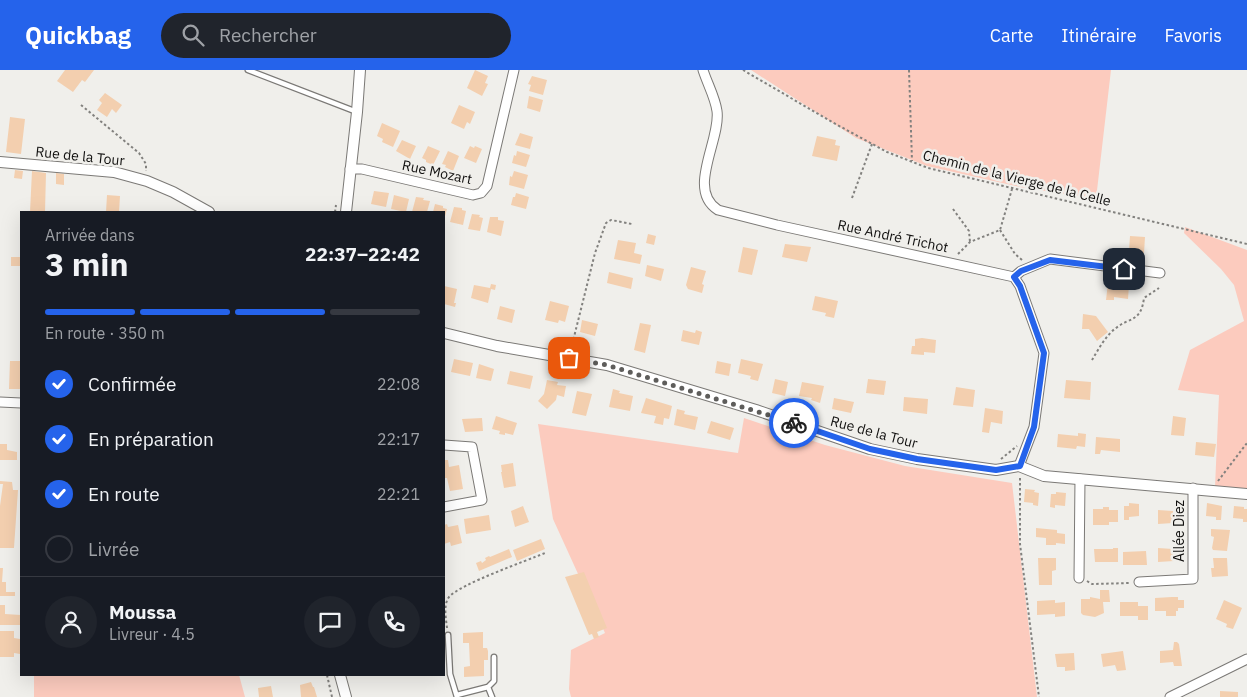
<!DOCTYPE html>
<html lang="fr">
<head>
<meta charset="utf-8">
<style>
  :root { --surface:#171b24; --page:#20242c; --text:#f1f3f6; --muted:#9ea1a6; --line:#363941; --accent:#2563eb }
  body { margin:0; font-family:"IBM Plex Sans",sans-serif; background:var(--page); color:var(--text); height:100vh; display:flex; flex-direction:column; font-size:19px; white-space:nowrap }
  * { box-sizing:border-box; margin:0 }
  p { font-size:16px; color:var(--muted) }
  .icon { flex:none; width:28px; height:28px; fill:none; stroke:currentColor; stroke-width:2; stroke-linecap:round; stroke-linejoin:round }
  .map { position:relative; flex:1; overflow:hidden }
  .drawer { position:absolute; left:20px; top:141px; width:425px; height:465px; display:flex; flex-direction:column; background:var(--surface); border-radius:0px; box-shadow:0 5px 20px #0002 }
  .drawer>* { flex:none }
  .pin { position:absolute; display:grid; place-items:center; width:42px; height:42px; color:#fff; margin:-21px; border-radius:10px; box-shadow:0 2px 8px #0006 }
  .courier { position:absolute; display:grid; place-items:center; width:50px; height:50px; margin:-25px; border:4px solid #2563eb; border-radius:50%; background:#fff; color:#222; box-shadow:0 1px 6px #0007 }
  .summary em { font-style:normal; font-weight:800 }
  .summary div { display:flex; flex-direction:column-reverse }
  .summary { display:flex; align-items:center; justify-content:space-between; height:85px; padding:0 25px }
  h1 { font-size:32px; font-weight:800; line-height:38px }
  .bar { display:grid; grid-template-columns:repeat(4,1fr); gap:8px 5px; align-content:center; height:60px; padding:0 25px }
  .bar i { height:6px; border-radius:4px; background:var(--line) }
  .bar .active { background:var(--accent) }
  .bar p { grid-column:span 4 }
  .line { display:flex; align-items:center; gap:12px; padding:0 25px; border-top:1px solid var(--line) }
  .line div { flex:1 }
  .round { display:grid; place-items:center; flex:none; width:52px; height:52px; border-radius:26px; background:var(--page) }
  ol { padding:0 25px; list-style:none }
  li { display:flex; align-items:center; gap:15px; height:55px }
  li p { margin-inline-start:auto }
  li .icon { padding:5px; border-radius:50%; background:var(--accent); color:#fff; stroke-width:4 }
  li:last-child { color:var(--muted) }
  li i { width:28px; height:28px; border:2px solid var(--line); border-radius:50% }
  header { display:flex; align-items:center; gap:30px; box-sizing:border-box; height:70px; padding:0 25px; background:var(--accent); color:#fff }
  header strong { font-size:24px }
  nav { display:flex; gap:28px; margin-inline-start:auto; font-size:18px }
  .search { width:350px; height:45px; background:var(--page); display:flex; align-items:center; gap:12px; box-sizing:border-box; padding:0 18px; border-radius:28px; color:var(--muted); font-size:19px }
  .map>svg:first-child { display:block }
</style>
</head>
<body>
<header>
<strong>Quickbag</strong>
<div class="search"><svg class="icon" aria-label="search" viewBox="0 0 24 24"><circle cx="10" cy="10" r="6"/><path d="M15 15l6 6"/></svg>Rechercher</div>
<nav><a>Carte</a><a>Itinéraire</a><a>Favoris</a></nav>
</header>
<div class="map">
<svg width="1247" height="627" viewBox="0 0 1247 627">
  <rect width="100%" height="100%" fill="#f0efeb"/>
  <path fill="#fccbbe" d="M751,0H1111L1096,129L1020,117L927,96L856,68Z
    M1185,157L1247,180V421L1215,417L1219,325L1178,320L1190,280L1244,251L1234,215L1221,199L1184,163Z
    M744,348L825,375L905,396L1012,413L1037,627H571L569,619L571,580L605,563L553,449L538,354L738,383Z
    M34,605H239L245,627H34Z"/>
  <path fill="#f3cfaf" d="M65,0H94L85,12L82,10L73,22L57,11Z
    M475,0L488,6L485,13L488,14L482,26L467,18Z
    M532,6L547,10L543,25L529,21L531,15L528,14Z
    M105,23L122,35L116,43L112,39L107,47L97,40L102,33L99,30Z
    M529,26L543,30L540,42L527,38Z
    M459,35L475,42L470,54L467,52L464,59L451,53Z
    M10,47L25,49L21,84L6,82Z
    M382,53L400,61L393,77L382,72L383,69L377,66Z
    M520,63L533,67L530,79L515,75Z
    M817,66L836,70L835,75L840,76L837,91L812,86Z
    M402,70L416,76L410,89L396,81Z
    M428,76L440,81L433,95L426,92V90L422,88Z
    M470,76L474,78L475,76L482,79L476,93L464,88Z
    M448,81L459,86L453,101L445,97L446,95L442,94Z
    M517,81L530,85L526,97L512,93L514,85L516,86Z
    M15,100L23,101L22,109L14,108Z
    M32,101L46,103L45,142H30Z
    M514,101L528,105L524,119L509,115L510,106L512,107Z
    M56,103L64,104V115L56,114Z
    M374,121L389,123L386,137L371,134Z
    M516,123L529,127L526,139L511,135L513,127H515Z
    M107,125L120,126L119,142H106Z
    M394,125L409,129L406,142L391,139Z
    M416,127L424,128L423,130L430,131L427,142H412Z
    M435,134L443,136V138L447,139L444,150V142H433Z
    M454,137L462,138V140L466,141L463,155L450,152Z
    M472,144L480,145L479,147L483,148L480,161L468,159Z
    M490,147H498V150L504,151L501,166L487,162Z
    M648,164L656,166L654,175L646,173Z
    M1130,166L1145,167L1144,183L1129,181Z
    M618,170L636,173L634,183L642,185L640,194L614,189Z
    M785,174L811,177L807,192L782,187Z
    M743,177L758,180L752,205L738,202Z
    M11,187H21V196H11Z
    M647,195L664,199L661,211L645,206Z
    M691,197L706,201L702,214L704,215L702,223L688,219L686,215Z
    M609,202L633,208L631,219L607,213Z
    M1108,213L1129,215L1128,229L1114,227V230H1106Z
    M491,214L496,215L495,220L491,219L488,233L471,228L474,215L490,218Z
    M444,216L457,219L454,233H456L455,237L444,234Z
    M815,226L838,231L834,248L825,246L826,243L812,240Z
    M550,231L569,236L565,252L559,250L558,253L545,250Z
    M500,236L515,240L512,253L497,249Z
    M1083,244L1096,246L1108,262L1097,271L1089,259H1082Z
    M582,250L598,254L595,266L580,262Z
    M640,253L651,255L645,283L634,280Z
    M683,260L695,263L696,260L702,262L699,275L681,271Z
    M922,268L936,270L935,283L924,282V285L911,284L912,276H915V269Z
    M454,289L473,293L470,306L451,302Z
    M741,289L763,294L758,311L750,309L751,306L738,303Z
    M10,291H21V319H9Z
    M717,291L731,294L729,306L715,303Z
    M479,294L494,299L491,311L476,308Z
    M510,301L533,306L530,319L507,314Z
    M775,309L788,312L785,326L772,323Z
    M868,309L886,311L884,325L866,323Z
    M547,310L558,312L557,315L566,316L564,327L557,325L556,330L547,339L538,331L544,324Z
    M1066,310L1091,312L1090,330L1064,328Z
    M802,312L824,316L820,333L811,330L812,328L799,326Z
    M956,317L975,320L973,337L953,335Z
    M613,319L620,321L619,323L633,326L630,341L609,337Z
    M577,321L592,324L586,346L572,343Z
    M904,327L928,329L927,344L903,341Z
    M646,328L672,336L669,349L664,348L663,355L654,353L656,346L641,343Z
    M834,328L854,332L851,343L832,339Z
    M985,338L1003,341L1002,354L991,352L989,363L982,362Z
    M677,339L685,341L684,344L698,347L695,360L674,355Z
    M496,346L517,353L513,365L505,363V365L499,364L500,361L492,359Z
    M1173,346L1186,348L1184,366L1171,365Z
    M482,348L483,361L465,362L462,349Z
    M711,351L734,358L730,370L707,363Z
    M1078,363L1086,364L1085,377L1077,376L1076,379L1057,377L1058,364L1078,366Z
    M1096,367L1120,369V382L1101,380L1100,384H1095Z
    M1196,372L1216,374L1214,387L1195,385Z
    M0,374H7V380L17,382V390H0Z
    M444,390H448L449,397L459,395L463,419L450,421L447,408H444Z
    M513,393L516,416L504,418L501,402H502L501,395Z
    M0,411L12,412L13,420H18L14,478H0V436L3,414H0Z
    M1025,419L1035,420L1034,422L1039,423L1038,436L1033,435V433L1024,432Z
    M1056,422L1066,423L1065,436L1055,435V438L1050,437L1051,424H1056Z
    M1129,433L1139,434V446L1129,447V450H1124V436H1129Z
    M1207,433L1222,436L1221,450H1216V447L1206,446Z
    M523,436L529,452L515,457L511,441Z
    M1234,436L1244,437V439H1247V452H1243V449L1233,448Z
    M1103,437H1109V440H1118V452H1109V455H1093V439H1103Z
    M1158,440L1173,441V453L1158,454Z
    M489,445L491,460L466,464L464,449Z
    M447,454L448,457L458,455L462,473L451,476L450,472L444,474V455Z
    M1036,458L1057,460V463L1065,464V474L1056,473V475H1046V468L1036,467Z
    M1211,459L1230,460L1227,481L1213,480L1212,478L1214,467L1211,466Z
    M541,469L545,479L517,491L513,480Z
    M1113,478H1118V492H1095L1094,479H1113Z
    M1158,478L1173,479L1174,491L1158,492Z
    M509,479L512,487L479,501L476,493L481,491L482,493L486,490L485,488L489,486L490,487Z
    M1146,481L1147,495H1123V482Z
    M1038,488H1056V500L1052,501V515H1039Z
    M1213,488H1227L1228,506L1212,507L1211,498H1214Z
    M0,498H3L2,512H6V522H15V526H0Z
    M584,502L607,558L597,562L599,567L594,569L592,564L589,565L565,507Z
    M1100,520H1109L1110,532H1103L1104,543L1095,547L1083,545L1081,543V529H1090V527L1100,529Z
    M1172,527H1178V530H1184V538H1178V541H1176V546H1166V541H1155V528Z
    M1055,530V533L1065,532V546L1055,547V544L1037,545V531Z
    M1224,530L1242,538L1233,559L1226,557L1227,554L1216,549Z
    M1120,532H1138V536H1148V550H1138V546H1120Z
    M0,535H5V544L21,545V555H0Z
    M0,561H14V568L20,569V584L14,583V587H0Z
    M483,562V578H487L488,581V590H484V606L464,607V597L470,596L469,573H463V563Z
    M1174,572H1177L1179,574L1182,596H1174L1173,592L1160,593V581L1173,580Z
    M1123,581L1126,600L1117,601L1115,595L1103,597L1101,584Z
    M1074,583L1075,600L1065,601V597H1057L1055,584Z
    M311,612L313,617H314L317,627H301L300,615Z
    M271,616L273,627H259L258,618Z
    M1220,621L1238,622V627H1220Z"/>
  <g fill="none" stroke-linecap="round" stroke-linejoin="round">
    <g stroke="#7b7976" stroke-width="7">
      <path id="service" d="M248,0L357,42
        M448,565L450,604L457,627
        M488,617L492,627
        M457,625L488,617L494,611V587"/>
    </g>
    <g stroke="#7b7976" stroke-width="11">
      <path id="minor" d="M703,0C707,13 715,27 717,41C721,70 686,120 718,140L777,155L1014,207L1020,216L1044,283L1034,357L1019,396
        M350,99H362L473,125L481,123L487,116L514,0
        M1014,207L1021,201L1050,189L1160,203
        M0,332L21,333
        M444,375L472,377L482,430L444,437
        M1079,508L1080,409
        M1139,512L1193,509V418
        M1170,627L1247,589"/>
    </g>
    <g stroke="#7b7976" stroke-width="12">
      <path id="tertiary" d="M0,92L114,102L147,111L173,122L209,142
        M346,142L357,42L360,0
        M444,263L497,276L607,295L756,340L870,379L917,389L996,400L1019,396L1044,406L1247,424
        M340,605L346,627"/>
    </g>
    <path stroke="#82817e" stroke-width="2" stroke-dasharray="2.5 2.5" stroke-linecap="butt" d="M743,0L832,52L887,82L928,98L1247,174
      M909,0L912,91
      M81,35L139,83L146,94V101
      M852,128L872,74
      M953,139L969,161L970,172
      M335,142L336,135
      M1000,160L1015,184L1022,190
      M958,184L970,172L1000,160L1012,119
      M571,279L595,183L606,153L611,150L632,154
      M1092,290C1098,280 1106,265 1116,258C1130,247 1141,252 1144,228L1159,218
      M1001,389L1017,376
      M1020,408V474L1039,627
      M1218,411L1247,373
      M1087,511L1092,514L1131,513
      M447,558C446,549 443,535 449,527C460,514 526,491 545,483
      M327,605L332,627"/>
    <use href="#service" stroke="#fff" stroke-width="4.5"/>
    <use href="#minor" stroke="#fff" stroke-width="9"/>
    <use href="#tertiary" stroke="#fff" stroke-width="10"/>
  </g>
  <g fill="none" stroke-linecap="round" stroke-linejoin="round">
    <path stroke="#5e5d5b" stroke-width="5" stroke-dasharray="0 9" d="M569,288L607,295L794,353"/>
    <path stroke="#2563eb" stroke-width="6" d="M794,353L870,379L917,389L996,400L1020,396L1034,357L1044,283L1020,216L1014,207L1021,201L1050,190L1124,199"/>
  </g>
  <g text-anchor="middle" stroke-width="5" stroke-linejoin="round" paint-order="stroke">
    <g font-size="14" fill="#100f0e" stroke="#f0efeb">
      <text transform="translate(80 86) rotate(6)" y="5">Rue de la Tour</text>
      <text transform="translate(437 102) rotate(12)" y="5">Rue Mozart</text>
      <text transform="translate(1017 108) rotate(14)" y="5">Chemin de la Vierge de la Celle</text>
      <text transform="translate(893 166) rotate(12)" y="5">Rue André Trichot</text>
      <text transform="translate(874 362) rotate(15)" y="5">Rue de la Tour</text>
      <text transform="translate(1179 461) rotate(-90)" y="5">Allée Diez</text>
    </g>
  </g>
</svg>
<div class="pin" style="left:569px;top:288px;background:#ea580c"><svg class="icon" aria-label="bag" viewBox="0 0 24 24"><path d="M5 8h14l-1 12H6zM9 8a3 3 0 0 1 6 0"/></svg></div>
<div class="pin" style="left:1124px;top:199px;background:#1f2937"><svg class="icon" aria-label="home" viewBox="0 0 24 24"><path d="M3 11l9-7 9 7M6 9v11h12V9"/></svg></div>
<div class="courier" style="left:794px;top:353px"><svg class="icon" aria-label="bike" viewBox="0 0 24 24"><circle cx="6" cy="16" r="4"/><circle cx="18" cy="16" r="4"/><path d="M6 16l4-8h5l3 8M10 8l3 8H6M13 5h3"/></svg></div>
<section class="drawer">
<div class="summary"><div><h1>3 min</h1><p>Arrivée dans</p></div><em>22:37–22:42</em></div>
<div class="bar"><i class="active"></i><i class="active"></i><i class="active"></i><i></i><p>En route · 350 m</p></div>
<ol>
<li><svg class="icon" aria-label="check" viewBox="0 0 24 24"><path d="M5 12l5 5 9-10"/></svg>Confirmée<p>22:08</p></li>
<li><svg class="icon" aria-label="check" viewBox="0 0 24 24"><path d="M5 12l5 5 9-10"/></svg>En préparation<p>22:17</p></li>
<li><svg class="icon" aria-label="check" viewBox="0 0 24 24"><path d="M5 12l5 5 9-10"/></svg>En route<p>22:21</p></li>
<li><i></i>Livrée</li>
</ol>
<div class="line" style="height:90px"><a class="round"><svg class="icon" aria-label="person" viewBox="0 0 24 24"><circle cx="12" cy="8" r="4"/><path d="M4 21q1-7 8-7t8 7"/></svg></a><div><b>Moussa</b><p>Livreur · 4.5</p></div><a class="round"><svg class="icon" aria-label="chat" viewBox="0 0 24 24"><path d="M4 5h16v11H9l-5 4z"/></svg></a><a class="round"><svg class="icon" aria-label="phone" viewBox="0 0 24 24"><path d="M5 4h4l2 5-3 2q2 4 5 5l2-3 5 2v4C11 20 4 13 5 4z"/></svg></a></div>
</section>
</div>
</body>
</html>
